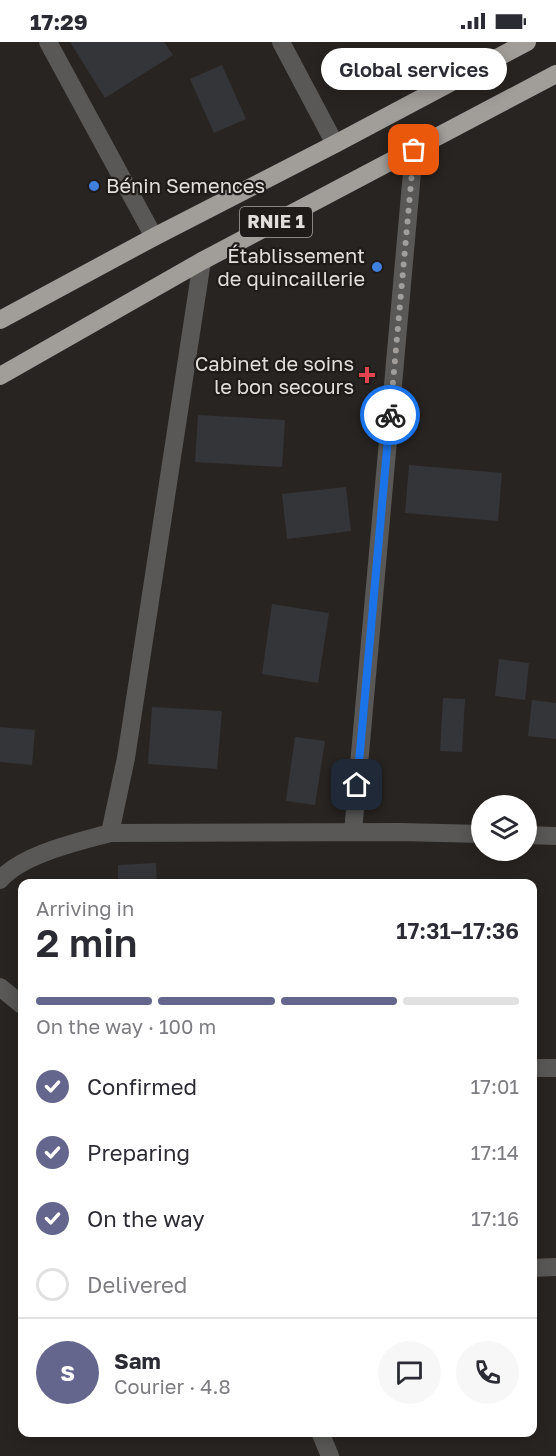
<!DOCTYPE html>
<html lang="en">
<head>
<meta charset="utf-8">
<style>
  :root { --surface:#fff; --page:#f7f7f7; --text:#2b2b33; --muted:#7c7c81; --line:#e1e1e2; --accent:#64668d }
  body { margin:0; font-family:"Golos Text",sans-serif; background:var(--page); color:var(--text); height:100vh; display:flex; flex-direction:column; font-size:22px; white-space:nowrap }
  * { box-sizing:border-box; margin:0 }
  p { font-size:20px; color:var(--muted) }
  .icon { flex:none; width:33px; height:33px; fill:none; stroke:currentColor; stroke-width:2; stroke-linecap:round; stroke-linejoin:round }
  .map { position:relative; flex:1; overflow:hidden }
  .sheet { position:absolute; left:18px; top:837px; width:519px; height:558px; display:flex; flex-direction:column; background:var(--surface); border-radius:12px; box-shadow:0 3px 15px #0003 }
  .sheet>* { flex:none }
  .buttons { position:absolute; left:471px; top:753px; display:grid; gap:12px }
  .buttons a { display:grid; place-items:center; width:66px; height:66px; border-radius:50%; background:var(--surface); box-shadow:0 3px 15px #0003; font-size:30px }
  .pin { position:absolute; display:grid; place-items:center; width:51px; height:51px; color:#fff; margin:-26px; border-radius:12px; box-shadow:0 3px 9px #0006 }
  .courier { position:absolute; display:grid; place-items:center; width:60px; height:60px; margin:-30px; border:4px solid #1a73e8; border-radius:50%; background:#fff; color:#222; box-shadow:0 2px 8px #0007 }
  .bubble { position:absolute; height:42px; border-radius:21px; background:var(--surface); box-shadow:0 3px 15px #0003; font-size:20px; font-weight:600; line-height:42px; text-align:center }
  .head em { font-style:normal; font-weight:600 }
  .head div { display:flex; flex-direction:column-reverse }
  .head { display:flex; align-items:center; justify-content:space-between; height:102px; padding:0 18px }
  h1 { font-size:39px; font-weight:600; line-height:45px }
  .bar { display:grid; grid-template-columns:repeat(4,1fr); gap:9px 6px; align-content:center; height:72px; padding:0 18px }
  .bar i { height:8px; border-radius:4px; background:var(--line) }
  .bar .selected { background:var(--accent) }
  .bar p { grid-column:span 4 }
  .line { display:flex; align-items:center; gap:15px; padding:0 18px; border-top:2px solid var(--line) }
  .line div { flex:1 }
  .round { display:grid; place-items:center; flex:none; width:63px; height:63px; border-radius:32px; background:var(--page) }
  ol { padding:0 18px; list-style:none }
  li { display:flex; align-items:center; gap:18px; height:66px }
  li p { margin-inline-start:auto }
  li .icon { padding:6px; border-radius:50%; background:var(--accent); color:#fff; stroke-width:4 }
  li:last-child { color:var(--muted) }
  li i { width:33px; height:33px; border:3px solid var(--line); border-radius:50% }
  .status { display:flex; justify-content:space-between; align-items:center; height:42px; padding:0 30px; background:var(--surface); direction:ltr }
  .status svg { height:16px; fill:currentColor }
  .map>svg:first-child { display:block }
</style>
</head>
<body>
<div class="status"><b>17:29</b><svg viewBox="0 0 49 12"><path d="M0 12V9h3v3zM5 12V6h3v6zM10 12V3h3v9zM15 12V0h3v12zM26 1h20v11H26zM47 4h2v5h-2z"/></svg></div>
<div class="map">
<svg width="556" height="1414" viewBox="0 0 556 1414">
  <rect width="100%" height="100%" fill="#282421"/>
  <path fill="#343539" d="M70,0H164L173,13L105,56Z
    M222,23L246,77L214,91L190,37Z
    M198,373L285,378L282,425L195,420Z
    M409,423L502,431L498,479L405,471Z
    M346,445L351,489L287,497L282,452Z
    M272,562L329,571L318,641L262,632Z
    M499,617L529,621L525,658L495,654Z
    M443,656L465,657L462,710L440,709Z
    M532,658L556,661V697L528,694Z
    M152,665L222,669L217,727L148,722Z
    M0,685L35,688L32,723L0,720Z
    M295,695L325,699L315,763L286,759Z
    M156,821L157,842H118V823Z"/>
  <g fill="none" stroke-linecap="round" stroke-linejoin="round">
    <path stroke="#595856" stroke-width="18" d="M48,0L154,195
      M281,0L335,102
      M353,790L414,108
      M110,791L126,716L202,219
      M526,793L556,794
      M0,838C22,812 78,800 110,791L400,790L482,792
      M0,945L22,963
      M532,1026H556
      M532,1226L556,1225
      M320,1390L330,1414"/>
    <path stroke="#a19e9a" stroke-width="18" d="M0,278L154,195L335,102L527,0
      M0,334L202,219L556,32"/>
  </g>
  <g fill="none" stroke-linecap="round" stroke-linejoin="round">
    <path stroke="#a09d9b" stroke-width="6" stroke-dasharray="0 10.8" d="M390,373L414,108"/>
    <path stroke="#1a73e8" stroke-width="8" d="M357,743L390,373"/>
  </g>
  <g fill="#3f7fe0" stroke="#1e1b18" stroke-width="2">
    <circle cx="94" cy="144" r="6"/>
    <circle cx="377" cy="225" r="6"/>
  </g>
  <path fill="#e0444e" stroke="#1e1b18" stroke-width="2" d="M364 324h6v6h6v6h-6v6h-6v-6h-6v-6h6z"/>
  <g text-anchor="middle" stroke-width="4.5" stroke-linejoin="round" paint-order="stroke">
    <rect fill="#1e1b18" stroke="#a6a4a1" stroke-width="1.5" x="240" y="165" width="72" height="30" rx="4.5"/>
    <g font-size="18" font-weight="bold" fill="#e1dedc">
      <text x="276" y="186">RNIE 1</text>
    </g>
    <g font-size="20" fill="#e1dedc" stroke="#1e1b18" text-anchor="end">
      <text x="106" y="151" text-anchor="start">Bénin Semences</text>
      <text x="365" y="221">Établissement<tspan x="365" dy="23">de quincaillerie</tspan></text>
      <text x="354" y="329">Cabinet de soins<tspan x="354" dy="23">le bon secours</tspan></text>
    </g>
  </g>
</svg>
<div class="buttons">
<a><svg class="icon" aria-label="layers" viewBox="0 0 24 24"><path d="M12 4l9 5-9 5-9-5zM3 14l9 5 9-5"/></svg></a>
</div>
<div class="pin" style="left:414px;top:108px;background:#ea580c"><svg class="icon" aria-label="bag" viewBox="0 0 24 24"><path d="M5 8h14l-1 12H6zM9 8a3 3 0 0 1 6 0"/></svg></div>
<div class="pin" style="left:357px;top:743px;background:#1f2937"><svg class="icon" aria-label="home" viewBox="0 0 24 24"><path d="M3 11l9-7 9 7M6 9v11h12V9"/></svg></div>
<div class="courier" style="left:390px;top:373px"><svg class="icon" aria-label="bike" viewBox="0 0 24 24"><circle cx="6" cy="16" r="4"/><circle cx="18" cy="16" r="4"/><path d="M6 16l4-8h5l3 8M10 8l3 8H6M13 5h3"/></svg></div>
<div class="bubble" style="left:321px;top:6px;width:186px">Global services</div>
<section class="sheet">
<div class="head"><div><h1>2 min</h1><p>Arriving in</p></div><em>17:31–17:36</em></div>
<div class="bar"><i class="selected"></i><i class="selected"></i><i class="selected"></i><i></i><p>On the way · 100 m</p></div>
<ol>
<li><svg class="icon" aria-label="check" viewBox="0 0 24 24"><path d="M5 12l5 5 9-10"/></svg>Confirmed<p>17:01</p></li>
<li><svg class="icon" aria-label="check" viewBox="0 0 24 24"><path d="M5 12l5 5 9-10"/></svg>Preparing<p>17:14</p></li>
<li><svg class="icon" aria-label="check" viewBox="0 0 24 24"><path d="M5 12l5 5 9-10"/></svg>On the way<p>17:16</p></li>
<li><i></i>Delivered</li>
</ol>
<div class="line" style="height:108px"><b class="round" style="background:var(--accent);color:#fff">S</b><div><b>Sam</b><p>Courier · 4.8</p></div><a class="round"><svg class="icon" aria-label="chat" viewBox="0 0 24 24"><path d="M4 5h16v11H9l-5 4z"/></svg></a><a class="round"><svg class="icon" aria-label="phone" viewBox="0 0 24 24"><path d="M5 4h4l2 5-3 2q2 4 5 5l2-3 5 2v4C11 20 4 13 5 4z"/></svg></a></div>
</section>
</div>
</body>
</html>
